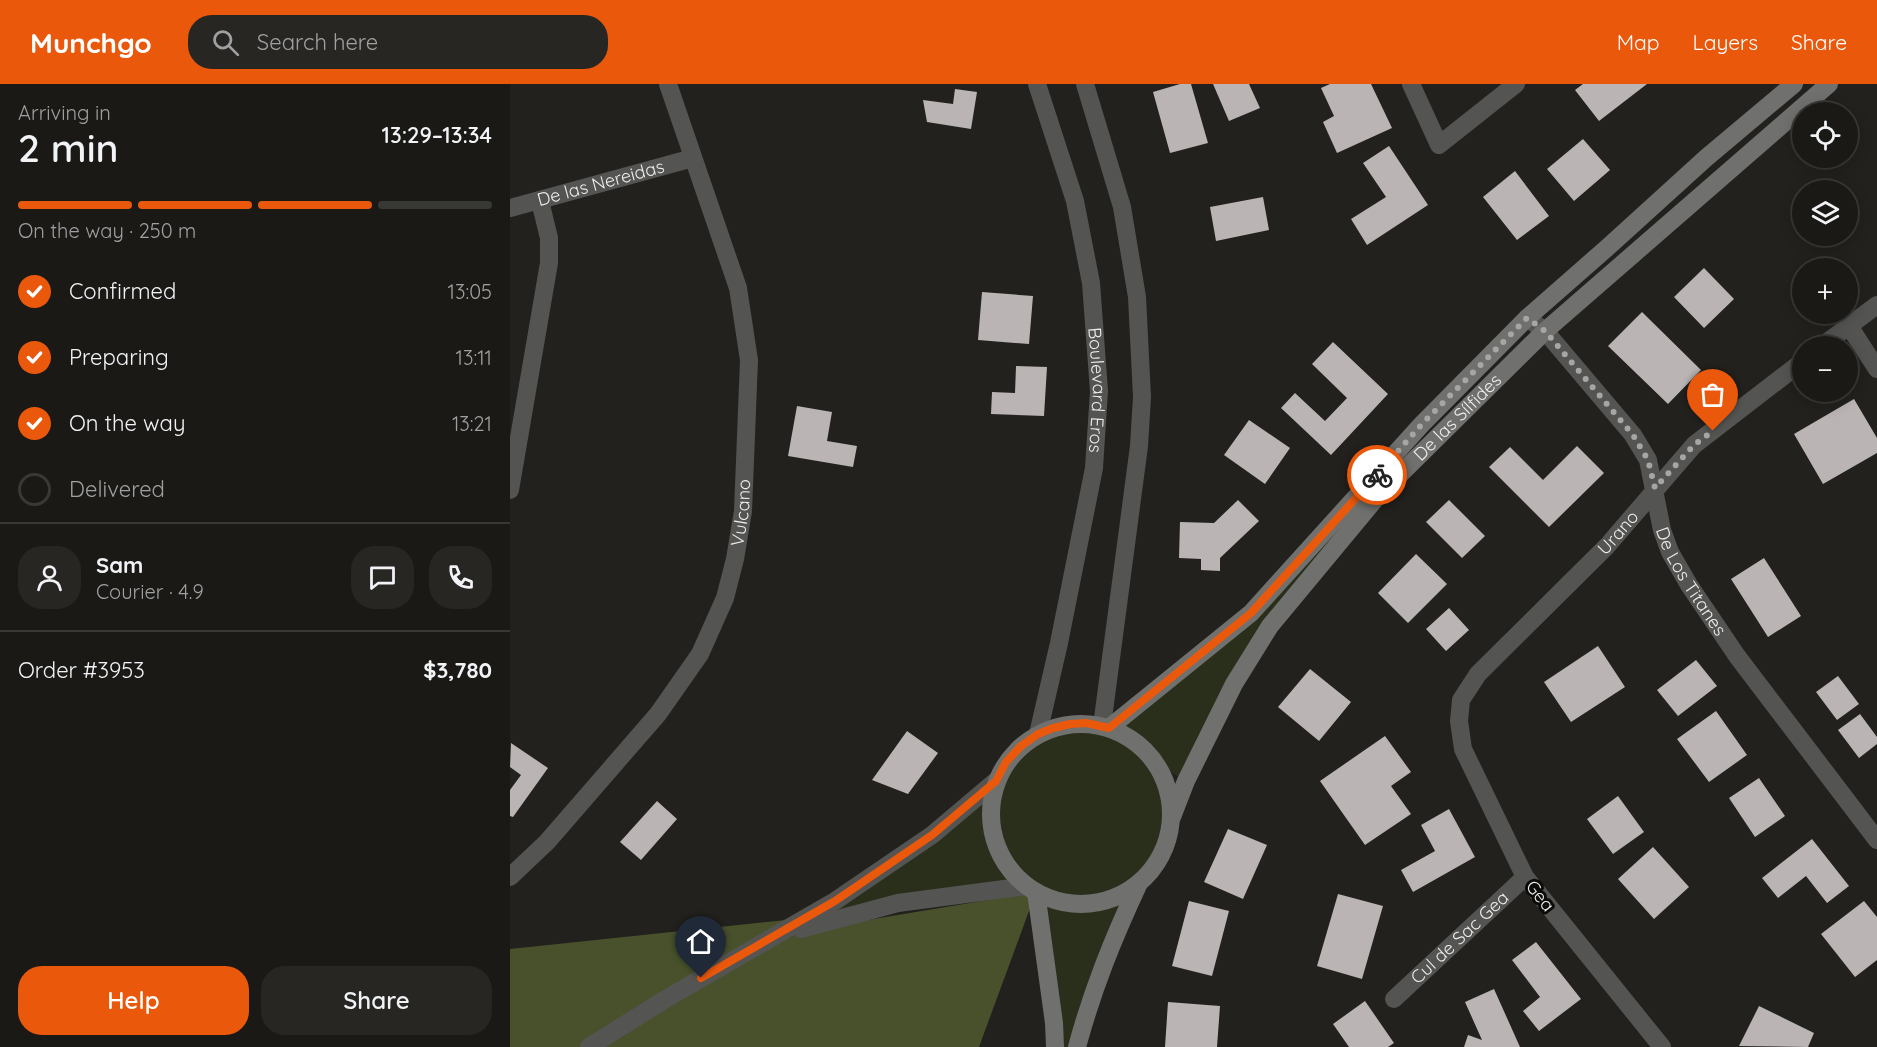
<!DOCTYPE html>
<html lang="en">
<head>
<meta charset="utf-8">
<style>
  :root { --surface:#1a1916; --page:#272623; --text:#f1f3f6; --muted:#9fa0a1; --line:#383835; --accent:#ea580c }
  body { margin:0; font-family:Quicksand,sans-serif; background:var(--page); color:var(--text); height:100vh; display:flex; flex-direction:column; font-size:22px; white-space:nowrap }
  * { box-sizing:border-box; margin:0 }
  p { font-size:20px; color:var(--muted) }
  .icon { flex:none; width:33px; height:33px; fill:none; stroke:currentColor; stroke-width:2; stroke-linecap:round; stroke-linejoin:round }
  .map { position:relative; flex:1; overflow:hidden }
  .details { display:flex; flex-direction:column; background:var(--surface); width:510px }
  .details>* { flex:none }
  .fabs { position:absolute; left:1282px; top:18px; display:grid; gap:12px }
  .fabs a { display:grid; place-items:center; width:66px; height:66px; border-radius:50%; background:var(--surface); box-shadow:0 3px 15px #0003,0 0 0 2px var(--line); font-size:30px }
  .pin { position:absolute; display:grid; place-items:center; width:51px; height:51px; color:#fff; margin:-62px -26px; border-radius:50% 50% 50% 0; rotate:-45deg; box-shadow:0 0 6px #0007 }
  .pin .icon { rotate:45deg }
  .courier { position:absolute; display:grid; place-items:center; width:60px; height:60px; margin:-30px; border:4px solid #ea580c; border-radius:50%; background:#fff; color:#222; box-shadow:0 2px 8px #0007 }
  .summary em { font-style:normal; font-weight:600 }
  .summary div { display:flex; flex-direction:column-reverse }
  .summary { display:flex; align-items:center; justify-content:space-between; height:102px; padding:0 18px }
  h1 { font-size:39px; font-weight:600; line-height:45px }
  .bar { display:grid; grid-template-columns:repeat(4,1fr); gap:9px 6px; align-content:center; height:72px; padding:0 18px }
  .bar i { height:8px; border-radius:4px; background:var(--line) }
  .bar .selected { background:var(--accent) }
  .bar p { grid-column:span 4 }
  .line { display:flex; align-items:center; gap:15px; padding:0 18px; border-top:2px solid var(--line) }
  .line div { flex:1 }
  .round { display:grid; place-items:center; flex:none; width:63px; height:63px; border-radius:24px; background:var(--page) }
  ol { padding:0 18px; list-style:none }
  li { display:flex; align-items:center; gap:18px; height:66px }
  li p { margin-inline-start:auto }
  li .icon { padding:6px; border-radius:50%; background:var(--accent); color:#fff; stroke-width:4 }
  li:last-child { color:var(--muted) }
  li i { width:33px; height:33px; border:3px solid var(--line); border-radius:50% }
  .button { display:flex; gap:12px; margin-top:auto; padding:12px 18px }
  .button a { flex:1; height:69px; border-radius:24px; background:var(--accent); color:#fff; font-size:24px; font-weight:600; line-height:69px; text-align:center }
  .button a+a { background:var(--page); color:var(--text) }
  header { display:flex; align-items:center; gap:36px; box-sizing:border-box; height:84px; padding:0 30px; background:var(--accent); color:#fff }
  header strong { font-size:28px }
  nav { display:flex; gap:33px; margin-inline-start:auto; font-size:21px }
  .search { width:420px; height:54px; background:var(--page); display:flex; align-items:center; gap:15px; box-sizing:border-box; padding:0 21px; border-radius:24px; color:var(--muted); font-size:22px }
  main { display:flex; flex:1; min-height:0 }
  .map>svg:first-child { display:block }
</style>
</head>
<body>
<header>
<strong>Munchgo</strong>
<div class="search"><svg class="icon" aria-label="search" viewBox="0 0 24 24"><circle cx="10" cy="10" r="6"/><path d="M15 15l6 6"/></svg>Search here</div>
<nav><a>Map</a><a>Layers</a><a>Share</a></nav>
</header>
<main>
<section class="details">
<div class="summary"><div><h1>2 min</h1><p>Arriving in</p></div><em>13:29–13:34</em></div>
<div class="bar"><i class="selected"></i><i class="selected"></i><i class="selected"></i><i></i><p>On the way · 250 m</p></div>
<ol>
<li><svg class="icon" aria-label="check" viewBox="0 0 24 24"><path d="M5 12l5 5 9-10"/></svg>Confirmed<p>13:05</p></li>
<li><svg class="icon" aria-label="check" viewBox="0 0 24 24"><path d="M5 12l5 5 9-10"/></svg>Preparing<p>13:11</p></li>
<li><svg class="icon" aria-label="check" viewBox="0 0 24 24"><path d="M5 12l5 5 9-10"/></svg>On the way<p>13:21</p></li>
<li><i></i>Delivered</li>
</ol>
<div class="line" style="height:108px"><a class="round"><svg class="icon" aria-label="person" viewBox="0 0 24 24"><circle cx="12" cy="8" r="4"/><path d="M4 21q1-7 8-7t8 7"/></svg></a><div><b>Sam</b><p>Courier · 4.9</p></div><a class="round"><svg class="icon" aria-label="chat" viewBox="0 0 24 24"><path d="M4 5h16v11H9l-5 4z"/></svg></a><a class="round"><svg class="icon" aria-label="phone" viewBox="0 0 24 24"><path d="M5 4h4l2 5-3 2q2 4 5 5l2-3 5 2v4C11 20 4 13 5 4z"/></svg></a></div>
<div class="line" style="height:78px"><div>Order #3953</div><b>$3,780</b></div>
<div class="button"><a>Help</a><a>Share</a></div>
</section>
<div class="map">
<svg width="1367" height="963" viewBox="0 0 1367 963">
  <rect width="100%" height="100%" fill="#22211d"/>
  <path fill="#2a2f1b" d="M867,413L760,542L676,697L646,679C659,734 660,749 629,799L569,963H540L516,802L266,851L486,697C508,642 568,629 617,657L599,644Z"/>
  <path fill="#48512c" d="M526,808L469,963H0V865L276,836L267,851Z"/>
  <path fill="#bab4b4" d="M670,0H681L698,59L660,69L643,8Z
    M703,0H739L750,24L719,37Z
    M820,0H861L882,44L827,69L813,38L824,32L811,4Z
    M1073,0H1137L1089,37L1065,6Z
    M445,5L467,8L461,45L417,38L413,16L443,20Z
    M1073,55L1100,86L1064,117L1037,85Z
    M879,62L918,121L857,161L841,135L876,113L853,79Z
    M1005,87L1039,132L1007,156L973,113Z
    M753,113L759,146L706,157L700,123Z
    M1194,184L1224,215L1194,244L1164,213Z
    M472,208L523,212L519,260L468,256Z
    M1132,228L1191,286L1158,320L1098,262Z
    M823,258L878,310L821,371L771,324L785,309L815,337L837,314L802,280Z
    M506,282L537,283L534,332L481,330L482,308L505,309Z
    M1344,315L1367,354V369L1313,400L1284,350Z
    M287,322L322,328L317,357L347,362L343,383L278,372Z
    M739,336L780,364L755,400L714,371Z
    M1067,362L1094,389L1039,443L979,383L1000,363L1033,396Z
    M728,416L749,437L710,474V487L691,486V475L669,474L670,438L704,439Z
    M939,416L975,452L952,474L916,438Z
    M906,470L937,500L898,539L868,509Z
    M1254,474L1291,532L1258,553L1221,495Z
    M939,524L959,546L936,567L916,545Z
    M1088,562L1115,603L1061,638L1034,598Z
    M1186,576L1207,602L1168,632L1147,606Z
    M800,585L841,618L809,657L768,623Z
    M1328,592L1349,620L1327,636L1306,608Z
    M1206,627L1237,671L1199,698L1167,655Z
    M1350,630L1367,653V660L1349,674L1328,646Z
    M397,647L428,669L398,710L362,696Z
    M875,652L901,688L881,702L901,730L855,761L810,697Z
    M1,659L38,684L3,733L0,732V706L11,691L0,683Z
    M1249,694L1275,732L1245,753L1219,714Z
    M1108,712L1134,748L1103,770L1077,735Z
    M147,717L167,735L131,776L110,758Z
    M939,725L965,773L903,808L891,786L925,767L911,741Z
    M718,745L757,761L733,815L694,798Z
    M1302,755L1339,802L1317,819L1296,792L1268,814L1252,794Z
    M1143,763L1179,803L1144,835L1108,795Z
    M828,810L873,822L852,895L807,882Z
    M679,817L719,827L702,892L662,882Z
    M1354,817L1367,833V876L1345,893L1311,850Z
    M1026,858L1071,915L1029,947L1013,927L1030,913L1002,876Z
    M984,905L1010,963H954L958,951L972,956L955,918Z
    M855,917L884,959L878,963H839L823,940Z
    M658,918L710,922L707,963H655Z
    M1249,922L1304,949L1298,963L1229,962Z"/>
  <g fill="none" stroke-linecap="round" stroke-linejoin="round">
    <g stroke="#545453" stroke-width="18">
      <path id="s1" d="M527,0L565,117L581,199L589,307L584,384L549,559L528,650"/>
      <path d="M575,0L612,123L627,213L632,313L629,362L592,642"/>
      <path d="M901,0L929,61L1006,0"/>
      <path id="s2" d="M0,124L183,74"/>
      <path id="s3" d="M1017,234L1035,247L1123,351L1138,376L1152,446L1160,468L1179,501L1227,572L1367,756"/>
      <path d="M1339,242L1367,285"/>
      <path d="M1312,262L1367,221"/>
      <path d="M0,406L39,179V154L30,117"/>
      <path id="s4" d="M0,793L37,758L148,630L190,570L215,514L225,475L233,427L239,276L228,204L158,0"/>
      <path d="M291,845L388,819L516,802"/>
      <path id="s5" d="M884,915L1015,793"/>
      <path d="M79,963L154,916L325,817L422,751L486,697"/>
      <path id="s6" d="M1152,963L1015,793L953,665L949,637L951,616L968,590L1097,462L1184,361L1293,277"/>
    </g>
    <g stroke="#70716e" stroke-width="18">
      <circle cx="571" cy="730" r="90"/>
      <path d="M599,644L741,529L912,340L1017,234L1098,163L1196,74L1284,0"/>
      <path id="s7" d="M662,733L676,697L724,600L760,542L867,413L1035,247L1319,0"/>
      <path d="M526,808L544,939L545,963"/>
      <path d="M567,963C583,904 603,855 629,799"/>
    </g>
  </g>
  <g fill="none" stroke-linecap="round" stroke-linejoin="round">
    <path stroke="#a7a6a3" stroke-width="6" stroke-dasharray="0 10.8" d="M867,391L912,340L1017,234L1035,247L1123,351L1138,376L1145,404L1184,361L1203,347"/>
    <path stroke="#ea580c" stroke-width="8" d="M191,894L325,817L422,751L486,697L496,678L511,662L528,650L543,644L560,640L576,639L599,644L741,529L867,391"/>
  </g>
  <g text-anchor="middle" stroke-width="6" stroke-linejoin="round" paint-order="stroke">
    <g font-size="18" fill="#eeedeb" stroke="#0b0b09">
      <text dy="6" stroke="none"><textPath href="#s2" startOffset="94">De las Nereidas</textPath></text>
      <text dy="6" stroke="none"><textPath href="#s1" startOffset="314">Boulevard Eros</textPath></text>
      <text dy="6" stroke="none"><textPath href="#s7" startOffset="496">De las Sílfides</textPath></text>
      <text dy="6" stroke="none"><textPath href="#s4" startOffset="442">Vulcano</textPath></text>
      <text dy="6" stroke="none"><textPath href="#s6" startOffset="640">Urano</textPath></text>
      <text dy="6" stroke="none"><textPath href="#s3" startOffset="318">De Los Titanes</textPath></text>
      <text transform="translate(1030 812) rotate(52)" y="6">Gea</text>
      <text dy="6" stroke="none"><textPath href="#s5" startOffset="90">Cul de Sac Gea</textPath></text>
    </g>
  </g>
</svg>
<div class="fabs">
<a><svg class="icon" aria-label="locate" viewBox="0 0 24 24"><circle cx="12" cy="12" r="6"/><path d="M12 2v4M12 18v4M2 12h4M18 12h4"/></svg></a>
<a><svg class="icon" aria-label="layers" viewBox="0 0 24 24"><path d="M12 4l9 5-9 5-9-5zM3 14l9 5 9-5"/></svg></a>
<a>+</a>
<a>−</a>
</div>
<div class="pin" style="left:1203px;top:347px;background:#ea580c"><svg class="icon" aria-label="bag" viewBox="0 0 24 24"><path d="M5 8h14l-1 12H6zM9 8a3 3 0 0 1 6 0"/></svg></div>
<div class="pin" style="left:191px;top:894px;background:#1f2937"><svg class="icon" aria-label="home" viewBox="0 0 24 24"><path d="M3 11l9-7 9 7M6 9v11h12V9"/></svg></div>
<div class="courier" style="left:867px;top:391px"><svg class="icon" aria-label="bike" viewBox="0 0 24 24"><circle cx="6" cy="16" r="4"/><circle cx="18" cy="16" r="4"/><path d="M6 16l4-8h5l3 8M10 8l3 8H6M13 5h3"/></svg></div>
</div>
</main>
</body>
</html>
